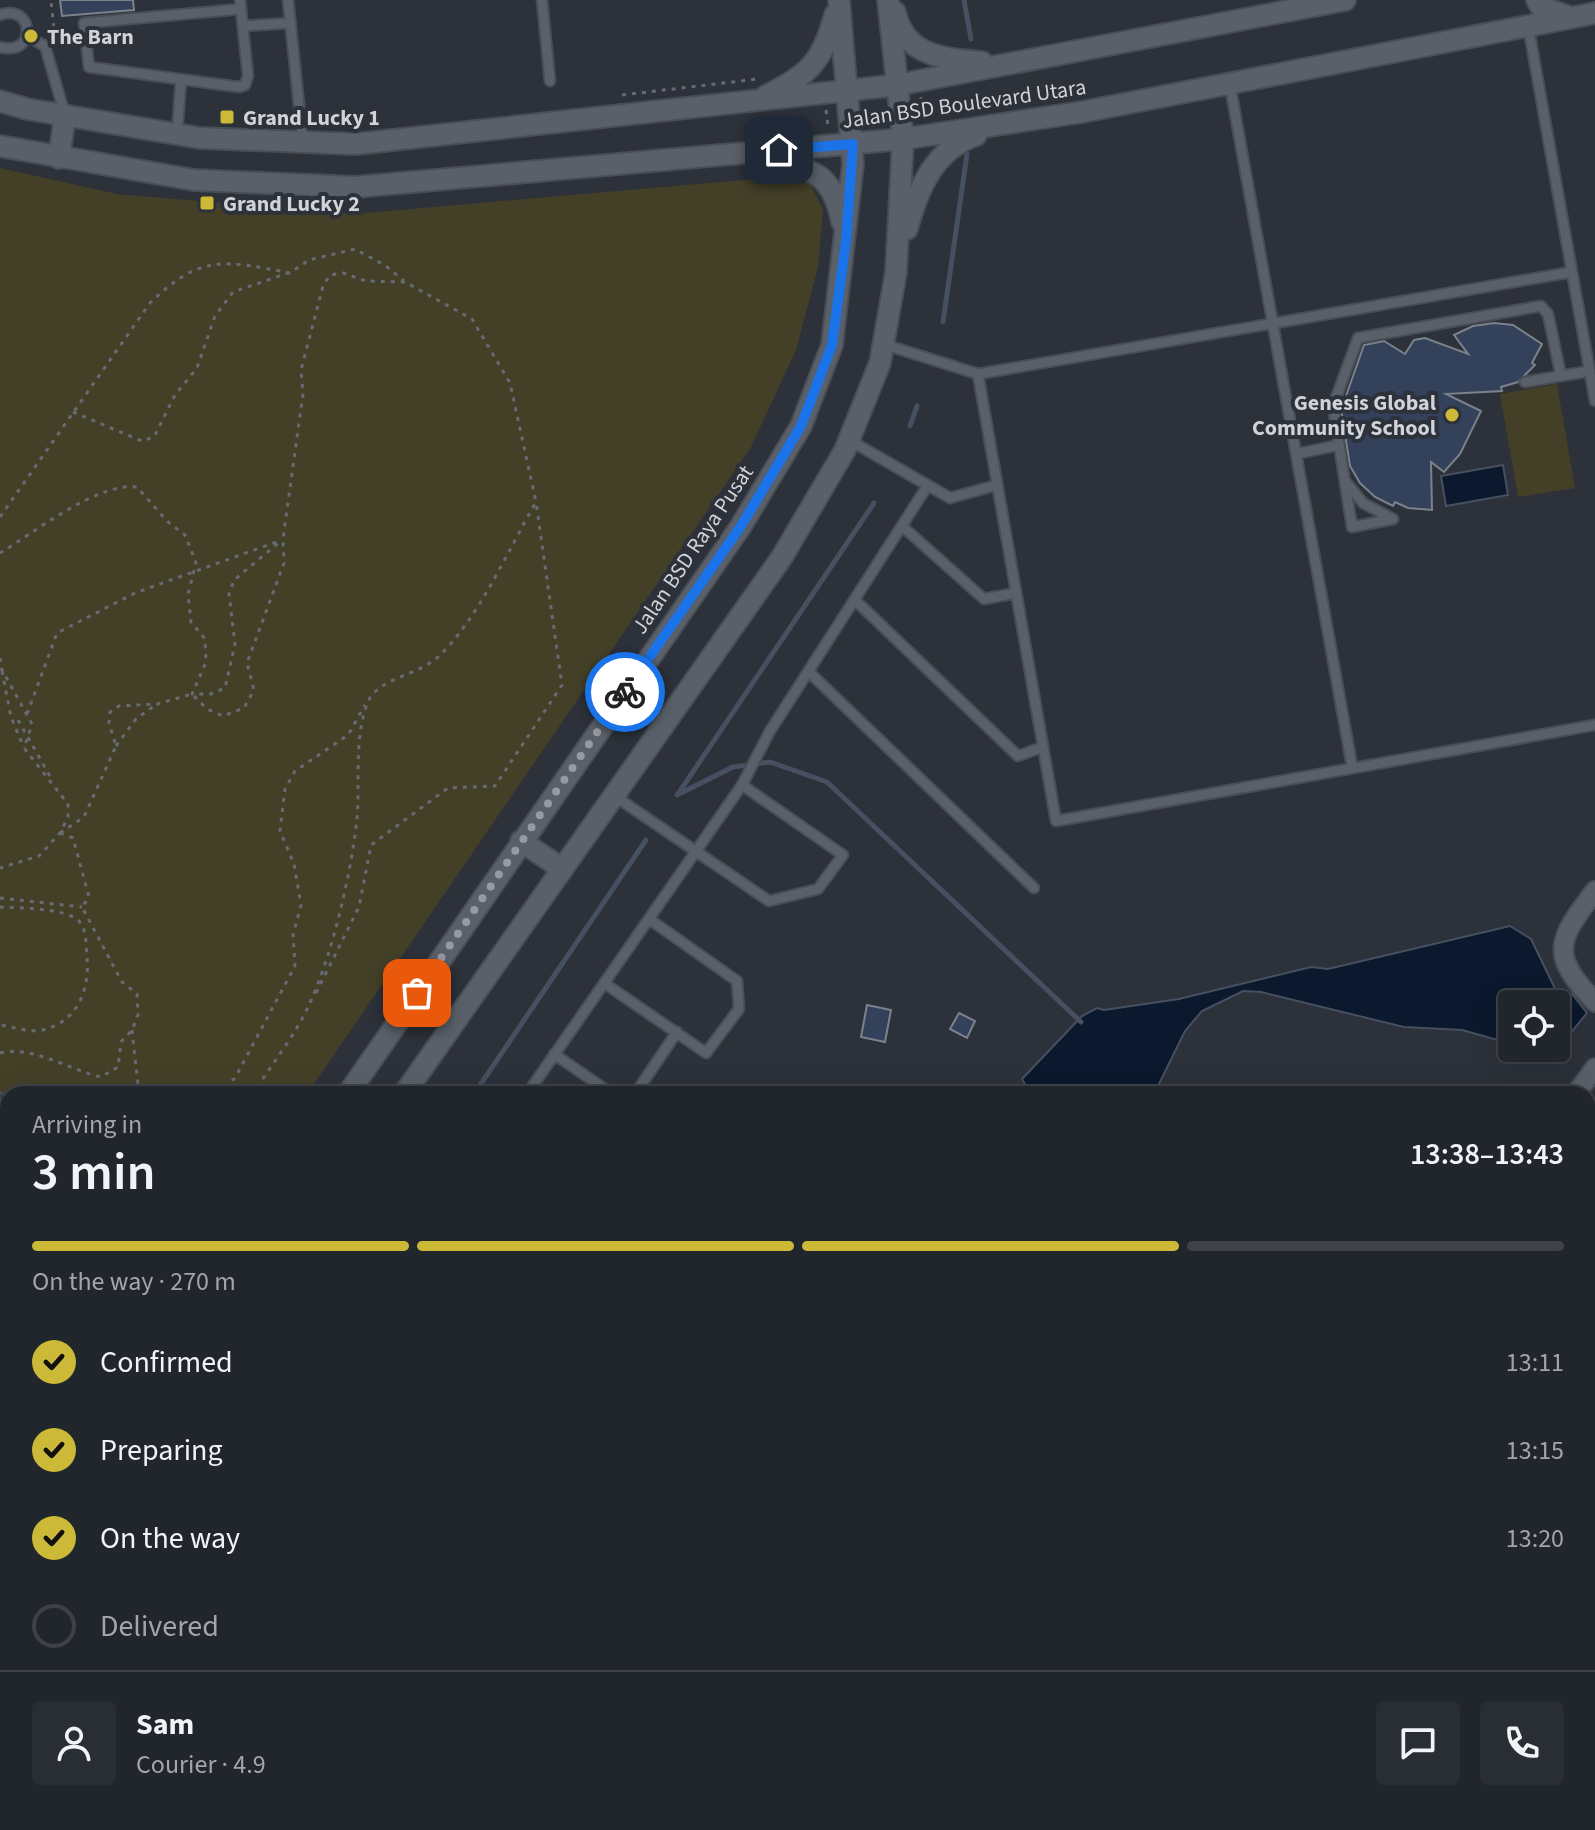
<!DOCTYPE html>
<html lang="en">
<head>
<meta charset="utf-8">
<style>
  :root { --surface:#21252c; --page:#292d34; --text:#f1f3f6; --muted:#a2a5a9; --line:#3e4248; --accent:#cdb938 }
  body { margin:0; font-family:"Source Sans 3",sans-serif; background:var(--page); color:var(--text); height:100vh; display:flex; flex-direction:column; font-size:30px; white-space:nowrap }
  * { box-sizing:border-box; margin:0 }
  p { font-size:26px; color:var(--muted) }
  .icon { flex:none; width:44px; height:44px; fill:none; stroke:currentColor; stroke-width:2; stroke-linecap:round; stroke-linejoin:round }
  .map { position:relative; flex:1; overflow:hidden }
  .drawer { position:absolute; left:0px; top:1086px; width:1596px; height:744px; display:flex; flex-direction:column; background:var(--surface); border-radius:24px 24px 0 0; box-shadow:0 8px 32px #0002,0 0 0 2px var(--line) }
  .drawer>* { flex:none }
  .fabs { position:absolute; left:1498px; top:990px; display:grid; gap:16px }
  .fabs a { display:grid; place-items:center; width:72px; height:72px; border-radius:8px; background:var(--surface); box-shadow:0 8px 32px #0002,0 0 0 2px var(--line); font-size:40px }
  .pin { position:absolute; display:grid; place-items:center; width:68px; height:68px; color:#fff; margin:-34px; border-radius:16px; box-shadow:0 4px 12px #0006 }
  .courier { position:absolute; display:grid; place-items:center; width:80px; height:80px; margin:-40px; border:6px solid #1a73e8; border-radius:50%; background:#fff; color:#222; box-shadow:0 2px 10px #0007 }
  .summary em { font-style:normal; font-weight:600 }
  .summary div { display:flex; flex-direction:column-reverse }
  .summary { display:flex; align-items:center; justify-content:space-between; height:136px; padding:0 32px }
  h1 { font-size:52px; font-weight:600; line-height:60px }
  .bar { display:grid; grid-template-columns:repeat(4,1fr); gap:12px 8px; align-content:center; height:96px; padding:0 32px }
  .bar i { height:10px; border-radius:6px; background:var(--line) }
  .bar .selected { background:var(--accent) }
  .bar p { grid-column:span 4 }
  .line { display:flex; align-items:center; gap:20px; padding:0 32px; border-top:2px solid var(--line) }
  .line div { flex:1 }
  .round { display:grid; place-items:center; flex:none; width:84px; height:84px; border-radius:8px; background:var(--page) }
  ol { padding:0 32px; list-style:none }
  li { display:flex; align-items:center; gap:24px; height:88px }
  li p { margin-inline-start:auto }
  li .icon { padding:8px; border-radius:50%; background:var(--accent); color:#111; stroke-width:4 }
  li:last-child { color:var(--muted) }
  li i { width:44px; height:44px; border:4px solid var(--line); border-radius:50% }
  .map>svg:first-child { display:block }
</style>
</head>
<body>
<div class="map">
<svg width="1595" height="1830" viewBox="0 0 1595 1830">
  <rect width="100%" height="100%" fill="#2c313a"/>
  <path fill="#444028" d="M0,168L117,194L354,214L777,177L810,184L823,210L818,267L796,350L751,447L307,1094H8V1323L0,1337Z
    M1557,384L1575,488L1518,497L1500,394Z"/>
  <path fill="#0b182d" stroke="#465061" stroke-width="2" d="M1503,465L1508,495L1446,506L1441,476Z
    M1510,926L1531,939L1561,1001L1565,1003L1572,994L1587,1013L1565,1040L1556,1045V1004H1512V1044L1462,1030L1404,1027L1261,992L1243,991L1202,1011L1185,1031L1154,1094H1031L1022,1079L1082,1016L1097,1008L1104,1010L1179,999L1311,967L1328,969Z
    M0,1092L8,1100V1234L0,1226Z"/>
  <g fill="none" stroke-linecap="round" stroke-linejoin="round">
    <path stroke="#465061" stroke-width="5" d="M964,0L971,39
      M943,322L967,154
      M910,426L917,406
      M678,794L874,503
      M677,795L733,767L770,762L827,782L1081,1022
      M474,1094L646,840
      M111,1830L115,1822"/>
  </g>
  <path fill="#33425a" stroke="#7b828c" stroke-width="2" d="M60,0H133L134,10L62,16Z
    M1494,323L1513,325L1542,344L1532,363L1535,365L1518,382L1501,387L1502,391L1446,394L1481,411L1460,454L1444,472L1431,462L1432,510L1408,508L1395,502L1393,506L1375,497L1360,483L1350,466L1341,410L1364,345L1384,341L1405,354L1414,340L1425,338L1468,354L1454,335L1473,326Z
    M867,1005L891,1010L885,1042L861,1037Z
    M959,1013L975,1021L967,1038L950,1029Z"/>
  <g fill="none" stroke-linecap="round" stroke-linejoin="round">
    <g stroke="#494d55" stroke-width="13">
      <path id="lane" d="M240,0L248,76L245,85L239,87L89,67L84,23L241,9
        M288,0L303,143
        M542,0L550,81
        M0,15C33,2 39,57 0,47
        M1528,25L1595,401
        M243,26L291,23
        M27,36L45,46L65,115
        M1230,85L1352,766
        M177,134L181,80
        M1572,272L978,374L1056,821L1595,725
        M883,344L978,374
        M1525,382L1590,371
        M849,440L950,498L997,485
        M1296,454L1339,445
        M1346,482L1363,503L1393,519
        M1393,519L1352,527L1333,406L1358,338L1541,306L1548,314L1561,376
        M902,526L984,599L1016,593
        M855,600L1018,756L1043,747
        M809,672L1034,888
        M613,795L769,901L818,889L843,855L742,785
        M604,983L706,1053L739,1009L737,981L649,919
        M554,1054L612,1094
        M527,1094L742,785L770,731L928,485
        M635,1094L677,1032"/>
    </g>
    <g stroke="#494d55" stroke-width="22">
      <path id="street" d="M1595,891C1557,941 1549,954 1595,1002
        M1576,1094L1595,1068
        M0,1443L8,1444
        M200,1822L204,1830
        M314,1822L330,1830
        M450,1822L465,1830
        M579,1822L595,1830
        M711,1822L726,1830
        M849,1822L865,1830
        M1027,1822L1043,1830
        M536,1830L540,1822
        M954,1830L958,1822
        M1203,1830L1207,1822"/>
    </g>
    <g stroke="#494d55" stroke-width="24">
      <path id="secondary" d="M1537,0L1541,7L1567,16
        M895,12C904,56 944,59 982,62
        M766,96C810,74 822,62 835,15
        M0,101L27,109L200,138L356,144L897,85L1345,0
        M0,146L194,180L355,187L903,139L1082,112L1595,13
        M59,158L65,115
        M755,160C804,171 830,162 842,222
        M907,229C918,188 934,150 976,135
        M521,841L561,868
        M348,1094L741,526L801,426L832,345L853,164L839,0
        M404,1094L782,557L845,450L880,363L896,272L903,139L888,0
        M0,1538L8,1542
        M0,1571L8,1576
        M1588,1725L1595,1726
        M0,1815L8,1798
        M36,1830L39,1822"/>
    </g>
    <path stroke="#666a72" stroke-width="3" stroke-dasharray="4 6" stroke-linecap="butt" d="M50,36L54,29L51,1
      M622,95L758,79
      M921,97L923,117
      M826,110L828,126
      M73,412L142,441L154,437L175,395L197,368L215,316L233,292L288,273
      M0,517L150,303C200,254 224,260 290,273L309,260L355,249L386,266L404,281
      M0,553C35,532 98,482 137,487L168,522L185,535L196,563L188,594L191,622L205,639L206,662L192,694H211L225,688L235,644L229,594L234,580L282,540
      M0,658L1,668L32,724L24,748L68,804V817L60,833L39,856L0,868
      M2,671L11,717L24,748
      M27,714L57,633L135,593L279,541
      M116,746L136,719L157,704
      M38,755L52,780
      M60,833L84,817L116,746L109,723L110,712L119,706L157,704L192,694L207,709L223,716L244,708L254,690L247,663L284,563L283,539L303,394L301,370L323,286L330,275L343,273L366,281L405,282L472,319L510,383L536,502C508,550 479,618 439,656C418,676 376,678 367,704C354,740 360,782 357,819C351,874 332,957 308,1007C294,1037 271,1065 253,1094
      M60,833L73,838L89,897L82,907
      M0,898L82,907
      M0,907C18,908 67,908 79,921C87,930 86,946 87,957C90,990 77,1022 43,1030C31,1033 13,1027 0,1025
      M316,993L359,907L371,845L448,788L495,786L562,685L536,502
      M132,1030L139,1094
      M0,1053C33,1045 69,1070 101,1077L118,1067L121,1042L132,1030L138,1015L137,994L122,982L82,907
      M217,1094L235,1078L295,966L293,935L301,905L294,864L280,831L285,789L295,771L348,735L365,705
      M0,1251L8,1260"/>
    <use href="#lane" stroke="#5a6069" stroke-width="9"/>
    <use href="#street" stroke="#5a6069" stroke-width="18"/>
    <use href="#secondary" stroke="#5a6069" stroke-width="20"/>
    <path stroke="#666a72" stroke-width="3" stroke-dasharray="4 6" stroke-linecap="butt" d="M18,720L38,755"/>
  </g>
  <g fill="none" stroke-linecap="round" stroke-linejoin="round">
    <path stroke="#979aa1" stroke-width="8" stroke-dasharray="0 14.4" d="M417,993L625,692"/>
    <path stroke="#1a73e8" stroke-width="10" d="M625,692L741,526L801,426L832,345L846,241L853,144L779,150"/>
  </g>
  <g fill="#cdb938" stroke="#2c313a" stroke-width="3">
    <circle cx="31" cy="36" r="8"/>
    <rect x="219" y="109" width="16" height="16" rx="4"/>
    <rect x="199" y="195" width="16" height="16" rx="4"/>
    <circle cx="1452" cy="415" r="8"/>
  </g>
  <g text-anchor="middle" stroke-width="8" stroke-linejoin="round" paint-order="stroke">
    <g font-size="22" font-weight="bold" fill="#d0d3d9" stroke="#2c313a" text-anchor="start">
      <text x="47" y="44">The Barn</text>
      <text x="243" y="125">Grand Lucky 1</text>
      <text x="223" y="211">Grand Lucky 2</text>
      <text x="1436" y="410" text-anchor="end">Genesis Global<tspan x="1436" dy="25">Community School</tspan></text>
    </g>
    <g font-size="22" fill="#d0d3d9" stroke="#2c313a">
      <text transform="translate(964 103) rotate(-8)" y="8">Jalan BSD Boulevard Utara</text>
      <text transform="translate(692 549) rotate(-56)" y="8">Jalan BSD Raya Pusat</text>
    </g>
  </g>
</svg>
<div class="fabs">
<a><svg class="icon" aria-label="locate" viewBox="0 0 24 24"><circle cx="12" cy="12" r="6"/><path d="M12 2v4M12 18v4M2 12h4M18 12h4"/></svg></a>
</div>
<div class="pin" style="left:417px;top:993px;background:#ea580c"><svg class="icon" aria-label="bag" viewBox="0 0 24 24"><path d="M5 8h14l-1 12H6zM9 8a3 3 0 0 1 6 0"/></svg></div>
<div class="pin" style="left:779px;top:150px;background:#1f2937"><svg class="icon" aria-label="home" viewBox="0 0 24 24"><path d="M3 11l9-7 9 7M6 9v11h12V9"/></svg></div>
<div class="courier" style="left:625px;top:692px"><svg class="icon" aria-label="bike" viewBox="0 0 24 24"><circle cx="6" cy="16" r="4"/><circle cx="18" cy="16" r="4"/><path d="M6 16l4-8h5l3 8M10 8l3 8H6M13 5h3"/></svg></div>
<section class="drawer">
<div class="summary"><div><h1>3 min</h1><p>Arriving in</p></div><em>13:38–13:43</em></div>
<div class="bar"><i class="selected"></i><i class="selected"></i><i class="selected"></i><i></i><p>On the way · 270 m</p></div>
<ol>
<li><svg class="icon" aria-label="check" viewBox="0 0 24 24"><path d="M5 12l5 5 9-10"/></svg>Confirmed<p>13:11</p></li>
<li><svg class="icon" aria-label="check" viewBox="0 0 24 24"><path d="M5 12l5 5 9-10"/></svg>Preparing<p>13:15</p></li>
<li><svg class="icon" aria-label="check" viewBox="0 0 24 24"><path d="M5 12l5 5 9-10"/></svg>On the way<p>13:20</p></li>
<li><i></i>Delivered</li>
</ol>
<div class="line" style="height:144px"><a class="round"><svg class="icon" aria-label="person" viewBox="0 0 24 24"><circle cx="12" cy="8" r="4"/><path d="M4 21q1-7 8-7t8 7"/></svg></a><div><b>Sam</b><p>Courier · 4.9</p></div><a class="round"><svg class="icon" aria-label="chat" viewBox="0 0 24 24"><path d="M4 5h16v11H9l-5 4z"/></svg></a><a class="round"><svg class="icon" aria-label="phone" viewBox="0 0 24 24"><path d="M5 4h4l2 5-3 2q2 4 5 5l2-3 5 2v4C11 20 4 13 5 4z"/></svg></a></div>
</section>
</div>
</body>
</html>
